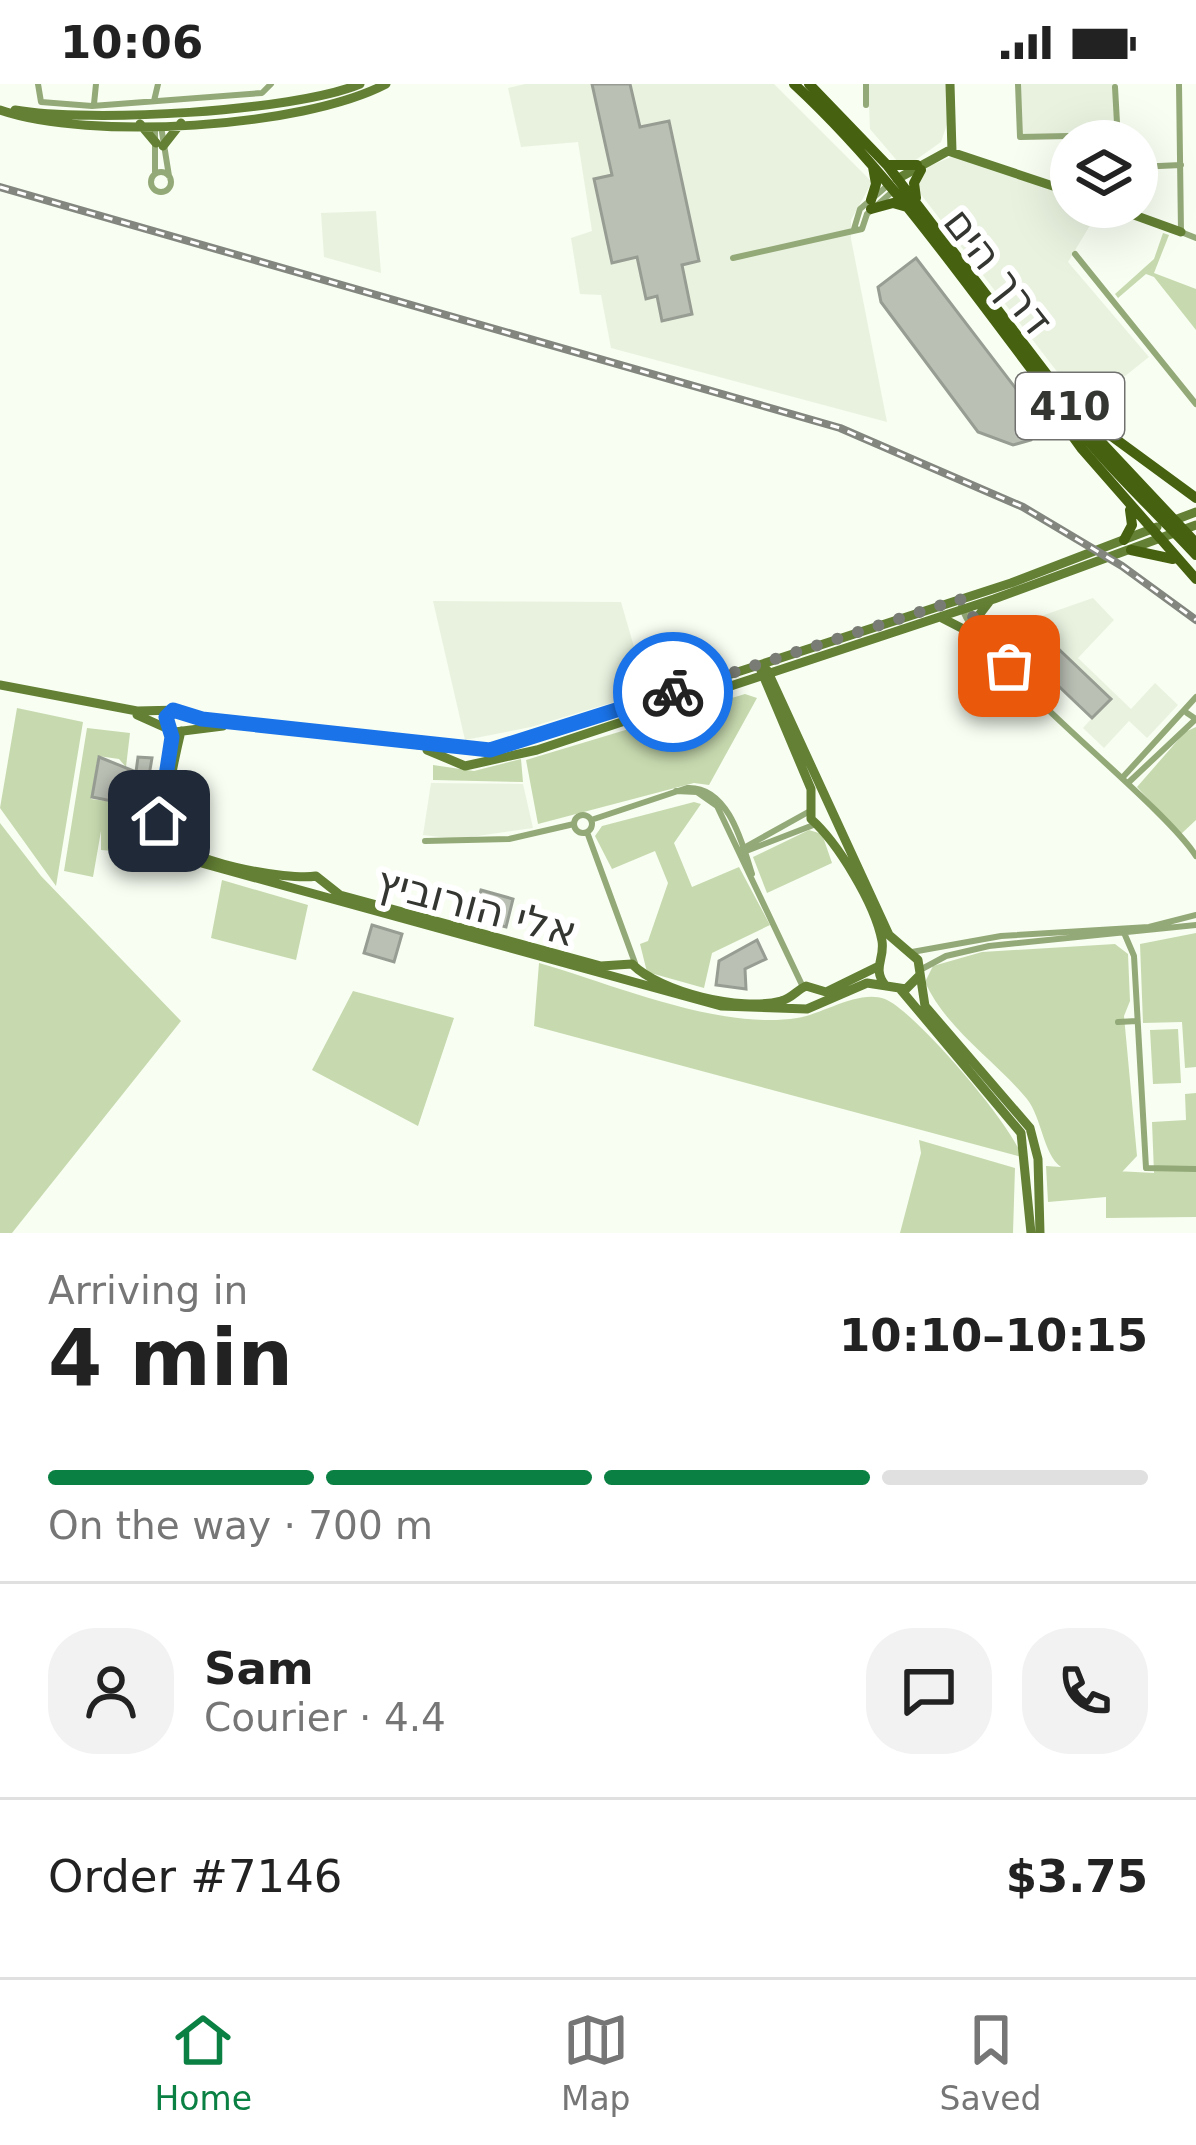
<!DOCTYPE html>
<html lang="en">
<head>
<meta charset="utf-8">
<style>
  :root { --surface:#fff; --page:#f2f2f2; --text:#222; --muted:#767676; --line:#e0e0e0; --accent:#0b8043 }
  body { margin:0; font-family:"DejaVu Sans",Heebo,sans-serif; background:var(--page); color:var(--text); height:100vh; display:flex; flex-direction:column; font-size:45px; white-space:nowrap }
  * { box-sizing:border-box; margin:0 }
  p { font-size:39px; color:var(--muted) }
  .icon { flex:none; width:66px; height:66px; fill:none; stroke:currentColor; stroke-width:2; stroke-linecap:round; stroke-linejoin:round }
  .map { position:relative; height:1149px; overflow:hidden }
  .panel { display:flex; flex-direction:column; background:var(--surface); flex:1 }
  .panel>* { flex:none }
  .controls { position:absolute; left:1050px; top:36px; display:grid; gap:24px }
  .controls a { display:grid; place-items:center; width:108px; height:108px; border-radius:50%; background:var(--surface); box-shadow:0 12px 48px #0002; font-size:60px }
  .pin { position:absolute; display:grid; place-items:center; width:102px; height:102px; color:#fff; margin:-51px; border-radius:24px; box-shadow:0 6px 18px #0006 }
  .courier { position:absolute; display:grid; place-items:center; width:120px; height:120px; margin:-60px; border:9px solid #1a73e8; border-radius:50%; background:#fff; color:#222; box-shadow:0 3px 15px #0007 }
  .headline em { font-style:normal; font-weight:800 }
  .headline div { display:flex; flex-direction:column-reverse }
  .headline { display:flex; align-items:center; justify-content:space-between; height:204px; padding:0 48px }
  h1 { font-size:78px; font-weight:800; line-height:90px }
  .bar { display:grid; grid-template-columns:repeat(4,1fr); gap:18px 12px; align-content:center; height:144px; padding:0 48px }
  .bar i { height:15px; border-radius:9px; background:var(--line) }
  .bar .selected { background:var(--accent) }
  .bar p { grid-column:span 4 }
  .line { display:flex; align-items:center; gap:30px; padding:0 48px; border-top:3px solid var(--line) }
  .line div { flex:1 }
  .round { display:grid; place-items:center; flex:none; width:126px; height:126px; border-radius:48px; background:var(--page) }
  .status { display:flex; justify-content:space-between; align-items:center; height:84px; padding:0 60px; background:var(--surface); direction:ltr }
  .status svg { height:33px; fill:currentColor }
  .tabs { display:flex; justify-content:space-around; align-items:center; height:168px; border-top:3px solid var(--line); background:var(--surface); font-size:33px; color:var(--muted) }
  .tabs a { display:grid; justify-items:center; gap:6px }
  .tabs .selected { color:var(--accent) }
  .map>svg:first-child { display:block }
</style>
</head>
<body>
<div class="status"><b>10:06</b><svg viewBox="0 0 49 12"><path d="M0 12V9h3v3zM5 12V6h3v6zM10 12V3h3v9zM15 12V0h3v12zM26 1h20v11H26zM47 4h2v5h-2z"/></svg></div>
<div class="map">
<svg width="1196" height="1149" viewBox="0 0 1196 1149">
  <rect width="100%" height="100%" fill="#f8fef2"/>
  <path fill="#e9f2df" d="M525,0H774L872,98L851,136V155L887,338L611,264L601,211L580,210L571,154L592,147L578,58L521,63L508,4Z
    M868,0H947L948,37L941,58L910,80L899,79L870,45Z
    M1020,0H1115L1116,49L1021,51Z
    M956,71L1071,110V123H1101L1068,178L1149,273L1085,324L916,104L927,83Z
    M376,127L381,189L324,173L321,129Z
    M1093,514L1114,536L1078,574L1131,625L1155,599L1178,621L1147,654L1129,637L1104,664L1083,644L1110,614L1046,553L1019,582L995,548Z
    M433,517L621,518L647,608L531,643L465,656Z
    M431,699L523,700L533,744L457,755L423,751Z"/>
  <path fill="#c7daaf" d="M1163,149L1169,151L1154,189L1196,205V246L1154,193L1146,190L1118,214L1115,210L1154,175Z
    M745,610L757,614L709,701L694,699L538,740L526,676Z
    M17,624L83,638L56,802L0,724Z
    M1196,643V736L1181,750L1137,703L1185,648Z
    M87,644L130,649L126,683L119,675L98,672L91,715L120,719L132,728L125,768L101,766V747L93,793L64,787Z
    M521,675L523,698L433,696V681L474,687Z
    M694,718L701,720L674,759L692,803L739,783L770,841L712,869L704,904L647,888L640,860L648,857L668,799L655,767L612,785L595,752L602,742Z
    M0,739L41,792L181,937L12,1149H0Z
    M809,746L822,750L832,779L767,809L753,773Z
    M222,796L308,821L296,876L211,854Z
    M1196,849V983L1185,984L1182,938L1143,939L1140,860Z
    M1115,860L1128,870L1130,917L1124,932L1137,1072L1122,1088L1078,1085L1154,1089L1152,1038L1186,1036L1185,1010L1196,1009V1133L1106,1134V1113L1048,1118L1046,1082L1061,1083C1043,1070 1042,1034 1027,1015C995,976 946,945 925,898L933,882L982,868Z
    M539,879C615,901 719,946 797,934C823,930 859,905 885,915C915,927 1013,1042 1022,1073L534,942Z
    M353,907L454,934L418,1042L312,986Z
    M1178,945L1181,999L1153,1000L1150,946Z
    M919,1056L1015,1084L1013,1149H900L921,1069Z"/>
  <path fill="#bbc0b5" stroke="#989d93" stroke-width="3" d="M592,0H630L640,43L669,37L699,177L682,181L692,230L662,237L657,212L646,215L637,173L612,179L594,95L612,91Z
    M916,174L1033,327L1037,348L1031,356L1013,361L978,348L881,218L878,203Z
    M1046,553L1111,615L1092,634L1027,572Z
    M99,673L136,688L138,673L152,674L143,727L131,725L132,713L120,703L117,718L92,713Z
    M481,806L513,815L506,843L474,835Z
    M372,841L402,850L394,878L364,869Z
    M757,856L766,875L745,885L746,905L716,901L719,877Z"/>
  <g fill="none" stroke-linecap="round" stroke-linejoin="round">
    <path stroke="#94a978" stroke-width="6" d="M38,0L41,18L92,22L262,9L271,0
      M866,0V21
      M1018,0L1020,53L1117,51
      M1179,0L1181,148L1196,154
      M1115,3L1118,57
      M154,17L158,0
      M94,20L96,0
      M155,42V88
      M161,42L169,92
      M1137,83L1181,81
      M151 98a10 10 0 1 1 20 0a10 10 0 1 1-20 0Z
      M854,145L860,125L887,102
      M1075,170L1196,320
      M733,174L862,145L867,130L892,108
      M960,515C961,567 1157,712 1196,772
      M967,523L998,571
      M1123,693L1196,613
      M1129,698L1196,635L1187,629
      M676,707L697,708L717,722L803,903
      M574 740a9 9 0 1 1 18 0a9 9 0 1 1-18 0Z
      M591,736L687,704C728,702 742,758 752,790
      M587,748L635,879
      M425,757L509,755L574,740
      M740,766L810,727
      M741,769L816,740
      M1125,851L1134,872L1146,1084L1196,1085
      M912,868L1001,852L1149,843L1196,831
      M920,886L946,872L989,862L1196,841
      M1118,938L1137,937"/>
    <path stroke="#638034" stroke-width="9" d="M950,0L952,67
      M0,26C89,57 302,44 386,0
      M15,26C88,39 292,28 360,0
      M140,40L156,59
      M163,62L181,39
      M897,95L948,67L1071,108
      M1112,123L1181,148
      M1172,437L1196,428
      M942,534L975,551
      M980,549L979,531L989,518
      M760,584L811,705V735C837,758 875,819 882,857C885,875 872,884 885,901
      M767,586L889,851L918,876L925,922L1030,1044L1038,1075L1040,1149
      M0,601L137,627L180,626L202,635L445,664H504L1011,499L1157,443
      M137,631L175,648L223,642
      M169,645C180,689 133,748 187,775L721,922L807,925L867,899L906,905L919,892
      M181,647C176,668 161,731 168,750C179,778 289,797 316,792L340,811L601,882L632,880C660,908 740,928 781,917C791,915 797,906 806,902L826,908L877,883
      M427,666L465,682
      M465,682L537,666L994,515L1196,441
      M901,906L1021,1049L1031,1149"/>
    <path stroke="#46610f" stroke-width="10" d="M794,0C901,99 980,222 1070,335C1108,383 1154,426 1196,471
      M809,0L887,81L1087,343L1196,459
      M887,81H917
      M916,114L914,99L921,86
      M871,116L876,100L873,83
      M871,125L893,119L907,123
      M1067,306L1106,348L1196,414
      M1043,311L1082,365L1196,495
      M1124,456L1132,441L1130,426
      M1131,466L1173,475"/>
    <g stroke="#82867f" stroke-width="8">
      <path id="rail" d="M0,103L840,344L1023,423L1122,482L1196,536"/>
    </g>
    <use href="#rail" stroke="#fff" stroke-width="3" stroke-dasharray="9" stroke-linecap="butt"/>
  </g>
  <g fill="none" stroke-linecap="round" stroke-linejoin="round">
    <path stroke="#797c75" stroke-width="12" stroke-dasharray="0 21.6" d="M673,608L960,515L1009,582"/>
    <path stroke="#1a73e8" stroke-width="15" d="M159,737L172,653L166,633L173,626L202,635L490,666L673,608"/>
  </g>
  <g text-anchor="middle" stroke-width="12" stroke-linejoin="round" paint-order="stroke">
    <rect fill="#fff" stroke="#717270" stroke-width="3" x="1016" y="289" width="108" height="66" rx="9"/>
    <g font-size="39" font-weight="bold" fill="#343632">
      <text x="1070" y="336">410</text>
    </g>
    <g font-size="42" fill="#343632" stroke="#fff">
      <text transform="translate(999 187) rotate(52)" y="15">דרך הים</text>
      <text transform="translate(477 822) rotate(15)" y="15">אלי הורוביץ</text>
    </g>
  </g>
</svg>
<div class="controls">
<a><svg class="icon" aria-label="layers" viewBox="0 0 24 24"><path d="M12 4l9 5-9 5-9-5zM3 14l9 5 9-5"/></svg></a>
</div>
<div class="pin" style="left:1009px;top:582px;background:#ea580c"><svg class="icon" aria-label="bag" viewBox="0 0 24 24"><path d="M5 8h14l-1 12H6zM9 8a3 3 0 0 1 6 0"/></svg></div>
<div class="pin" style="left:159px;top:737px;background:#1f2937"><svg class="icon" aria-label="home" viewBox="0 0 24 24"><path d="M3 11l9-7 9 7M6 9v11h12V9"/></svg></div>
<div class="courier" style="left:673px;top:608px"><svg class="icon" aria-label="bike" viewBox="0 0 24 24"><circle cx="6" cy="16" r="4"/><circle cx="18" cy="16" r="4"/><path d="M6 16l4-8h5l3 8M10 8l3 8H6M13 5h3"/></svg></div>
</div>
<section class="panel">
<div class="headline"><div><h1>4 min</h1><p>Arriving in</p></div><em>10:10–10:15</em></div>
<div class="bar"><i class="selected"></i><i class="selected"></i><i class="selected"></i><i></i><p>On the way · 700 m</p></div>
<div class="line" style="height:216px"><a class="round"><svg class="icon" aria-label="person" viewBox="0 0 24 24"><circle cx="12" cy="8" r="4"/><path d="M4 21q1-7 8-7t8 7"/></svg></a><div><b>Sam</b><p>Courier · 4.4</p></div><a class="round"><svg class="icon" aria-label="chat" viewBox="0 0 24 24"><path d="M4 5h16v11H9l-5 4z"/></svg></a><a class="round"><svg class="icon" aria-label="phone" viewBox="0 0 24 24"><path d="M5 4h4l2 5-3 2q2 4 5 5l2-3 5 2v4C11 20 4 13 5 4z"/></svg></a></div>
<div class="line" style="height:156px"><div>Order #7146</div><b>$3.75</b></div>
</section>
<nav class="tabs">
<a class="selected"><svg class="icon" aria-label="home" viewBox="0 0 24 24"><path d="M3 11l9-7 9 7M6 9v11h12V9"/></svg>Home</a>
<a><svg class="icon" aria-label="map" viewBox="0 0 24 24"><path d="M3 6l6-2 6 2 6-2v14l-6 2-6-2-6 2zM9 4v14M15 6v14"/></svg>Map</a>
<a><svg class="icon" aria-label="saved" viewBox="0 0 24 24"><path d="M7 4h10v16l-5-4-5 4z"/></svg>Saved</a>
</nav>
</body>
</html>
